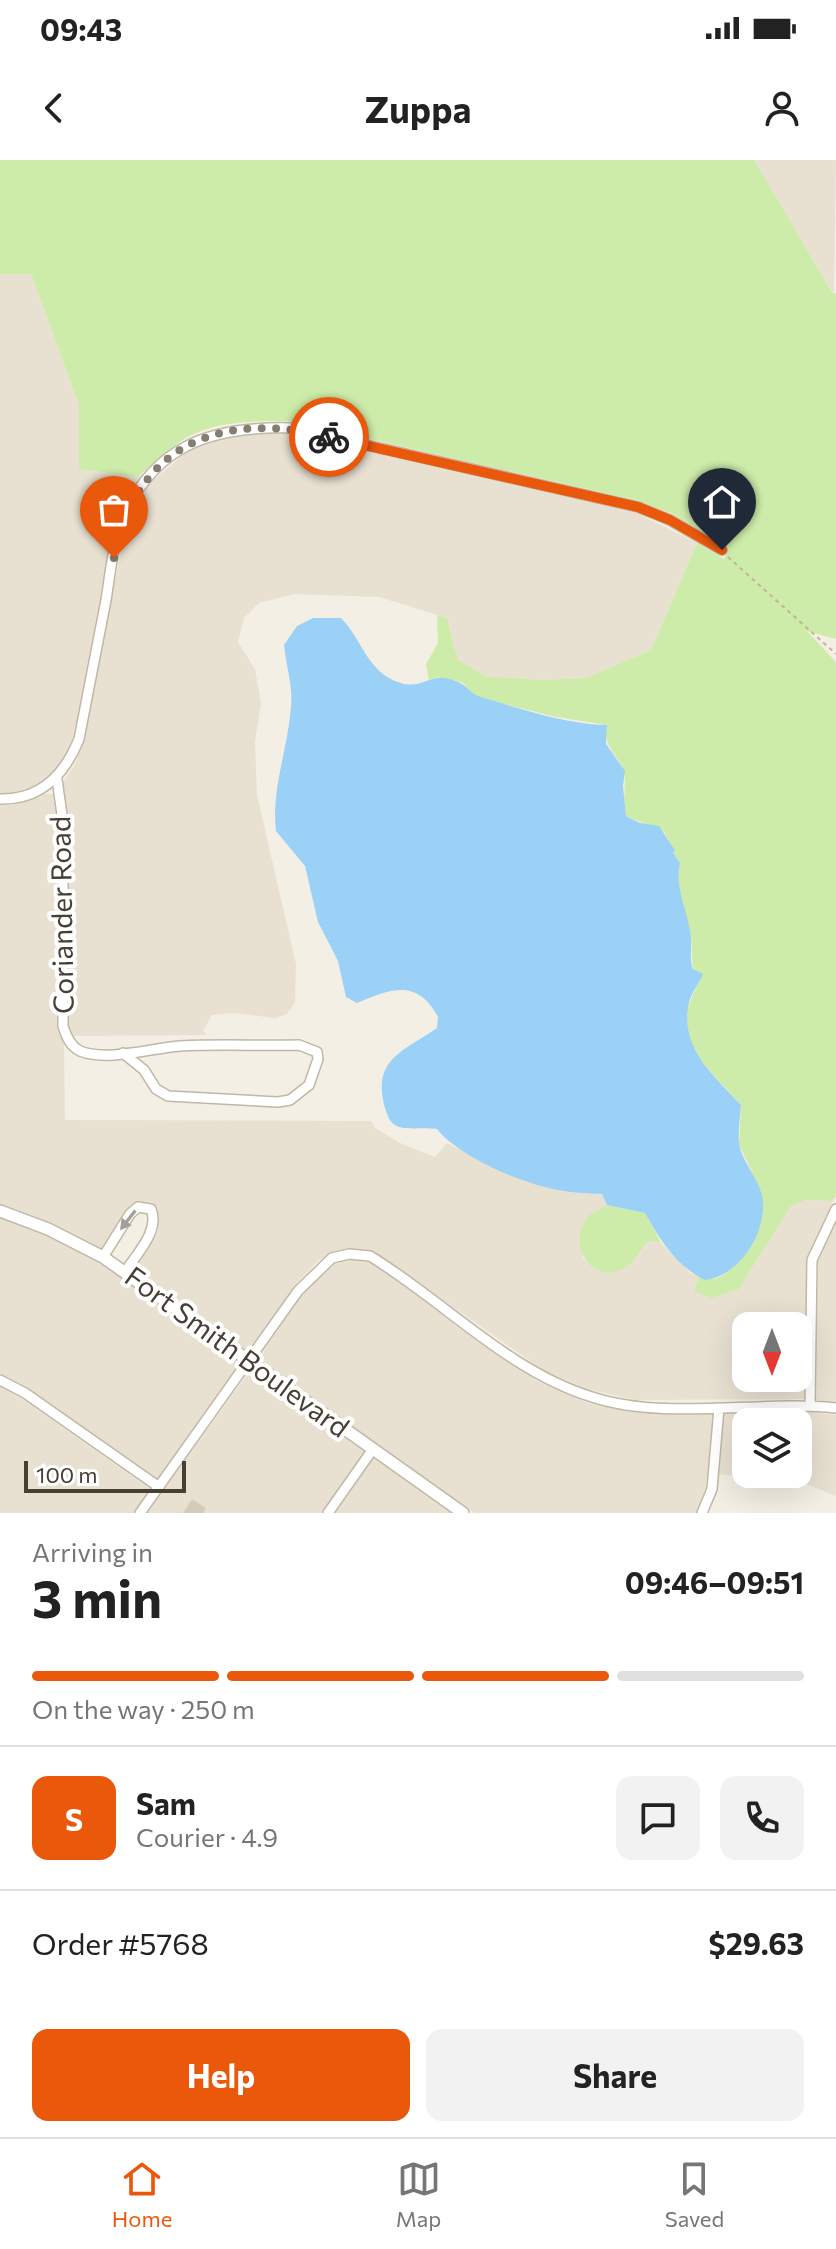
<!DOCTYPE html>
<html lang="en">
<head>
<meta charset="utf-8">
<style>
  :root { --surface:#fff; --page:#f2f2f2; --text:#222; --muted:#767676; --line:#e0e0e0; --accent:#ea580c }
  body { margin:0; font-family:Commissioner,sans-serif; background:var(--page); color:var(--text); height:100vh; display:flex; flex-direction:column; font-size:30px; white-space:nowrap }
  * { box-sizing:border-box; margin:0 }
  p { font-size:26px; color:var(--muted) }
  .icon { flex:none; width:44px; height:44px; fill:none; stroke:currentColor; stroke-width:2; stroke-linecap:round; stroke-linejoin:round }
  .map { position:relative; height:1353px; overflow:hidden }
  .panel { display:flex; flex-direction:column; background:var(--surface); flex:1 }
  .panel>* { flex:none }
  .needle { width:52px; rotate:180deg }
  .buttons { position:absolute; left:732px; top:1152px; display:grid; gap:16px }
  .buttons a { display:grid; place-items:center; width:80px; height:80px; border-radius:16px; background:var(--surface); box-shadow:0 8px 32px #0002; font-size:40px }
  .scale { position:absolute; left:24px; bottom:20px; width:162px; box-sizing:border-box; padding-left:8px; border:4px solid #463f34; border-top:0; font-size:22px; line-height:28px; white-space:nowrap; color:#463f34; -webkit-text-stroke:6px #fff; paint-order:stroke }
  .pin { position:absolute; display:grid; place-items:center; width:68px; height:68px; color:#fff; margin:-82px -34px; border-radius:50% 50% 50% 0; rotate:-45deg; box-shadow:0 0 8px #0007 }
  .pin .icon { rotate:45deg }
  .courier { position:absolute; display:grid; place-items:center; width:80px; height:80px; margin:-40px; border:6px solid #ea580c; border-radius:50%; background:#fff; color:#222; box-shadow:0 2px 10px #0007 }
  .summary em { font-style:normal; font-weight:700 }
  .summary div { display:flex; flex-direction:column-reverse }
  .summary { display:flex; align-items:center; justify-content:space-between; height:136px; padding:0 32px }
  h1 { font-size:52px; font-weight:700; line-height:60px }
  .bar { display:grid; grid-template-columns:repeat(4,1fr); gap:12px 8px; align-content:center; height:96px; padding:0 32px }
  .bar i { height:10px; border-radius:6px; background:var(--line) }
  .bar .selected { background:var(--accent) }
  .bar p { grid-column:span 4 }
  .line { display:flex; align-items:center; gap:20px; padding:0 32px; border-top:2px solid var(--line) }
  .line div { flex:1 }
  .round { display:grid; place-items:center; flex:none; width:84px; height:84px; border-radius:16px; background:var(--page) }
  .cta { display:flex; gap:16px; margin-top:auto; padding:16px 32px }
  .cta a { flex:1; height:92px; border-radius:16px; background:var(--accent); color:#fff; font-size:32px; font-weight:700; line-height:92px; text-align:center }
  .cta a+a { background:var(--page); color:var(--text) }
  .status { display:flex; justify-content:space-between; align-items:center; height:56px; padding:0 40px; background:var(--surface); direction:ltr }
  .status svg { height:22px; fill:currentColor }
  header { display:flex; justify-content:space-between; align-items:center; height:104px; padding:0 32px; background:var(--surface); font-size:36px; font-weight:700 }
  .tab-bar { display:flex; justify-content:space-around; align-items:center; height:112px; border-top:2px solid var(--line); background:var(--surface); font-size:22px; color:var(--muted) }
  .tab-bar a { display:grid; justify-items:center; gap:4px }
  .tab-bar .selected { color:var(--accent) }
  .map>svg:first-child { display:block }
</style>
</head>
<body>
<div class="status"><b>09:43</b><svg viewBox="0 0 49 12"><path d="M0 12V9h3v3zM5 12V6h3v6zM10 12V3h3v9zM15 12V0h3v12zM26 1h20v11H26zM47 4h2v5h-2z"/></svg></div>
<header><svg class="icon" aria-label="back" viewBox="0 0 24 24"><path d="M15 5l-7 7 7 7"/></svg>Zuppa<svg class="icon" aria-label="person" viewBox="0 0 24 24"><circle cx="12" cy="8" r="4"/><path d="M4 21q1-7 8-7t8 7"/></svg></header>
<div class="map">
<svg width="836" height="1353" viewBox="0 0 836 1353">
  <rect width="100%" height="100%" fill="#f4efe4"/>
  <path fill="#e8e1d2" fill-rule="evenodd" d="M754,0H836L834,135L792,65Z
    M0,114H31L79,245V309L137,317L143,313L114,367L73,577L65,598L54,613L33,627L11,633H0Z
    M267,273L291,274L637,353L697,383L651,490L587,518L543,520L486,516L458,500L447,458L379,437L294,434L259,443L244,458L238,482L255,509L261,543L255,582L257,635L296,804L295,843L287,854L276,858L234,853L212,855L203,871L207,875L73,876L68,865L67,824L69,662L63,622L75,604L84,580L125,370L149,324L190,289L209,281Z
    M45,634H54L58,662L56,825L57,867L64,884L65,960L371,961L375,968L400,983L435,997L447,983L514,1017L558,1030L602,1034L607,1045L602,1050L582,1098L602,1111L638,1096L649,1081L661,1083L690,1113L699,1117L694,1131L739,1129L791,1046L806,1040L833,1041L807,1099L805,1239L635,1240L587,1229L543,1210L373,1091L348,1088L331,1092L318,1101L293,1127L249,1192L133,1110L158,1072L159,1055L151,1042L139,1041L127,1049L101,1089L50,1063L0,1045V645H12ZM746,1166H798V1218H746Z
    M0,1058L46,1075L100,1103L242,1202L158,1319L28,1228L0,1213Z
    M836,1061V1242L816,1240L818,1101Z
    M349,1100L369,1102L390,1115L539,1222L590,1244L633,1252L713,1254L706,1327L696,1353H474L258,1199L302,1135L334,1104Z
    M251,1209L365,1291L321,1353H147Z
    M0,1227L22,1239L150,1329L133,1353H0Z
    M810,1252L836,1255V1336L806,1324L719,1314L724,1254ZM746,1262H798V1314H746Z
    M374,1298L453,1353H335Z"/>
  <path fill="#ceeca9" d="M0,0H754L833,134L836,133V479L807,471L836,502V1036L833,1041L806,1040L791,1046L739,1129L711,1138L694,1131L699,1117L715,1119L725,1114L749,1090L761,1032L739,984L741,945C706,905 666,877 700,821C687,800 695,793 690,772C685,749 675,727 680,703L673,693L675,690L664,672L626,656C623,643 625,630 625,618C623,596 601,589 607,565L556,557L476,537L462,522L437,517L429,521L426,504L438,483L437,455L447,458L458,500L486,516L543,520L586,518L651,490L697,383L724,399L729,388L673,354L639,341L292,261C256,261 212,260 181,281C165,292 152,306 137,317L79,309V245L31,114H0Z
    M607,1045L645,1053L661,1083L649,1081C639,1092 633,1106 618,1111C586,1120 569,1080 587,1058C592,1050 601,1051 607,1045Z"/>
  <path fill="#9bd1f6" d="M313,458H341C360,477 366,506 391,519C417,533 427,516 444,518C469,522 467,533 481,537C521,549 565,564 607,565L606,584L625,611L623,626L626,656L640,663L659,666L675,690L673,693L680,703C674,730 689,752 691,778C692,789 689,798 693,809L703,814C699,824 691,833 689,843C679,888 714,915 741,945C740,957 738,971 739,983C742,1002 757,1016 762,1035C769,1069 741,1116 705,1120C677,1107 659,1079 645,1053L607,1045L602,1034C587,1033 572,1033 558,1030C523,1024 459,997 437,969C425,967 411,970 399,967C390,964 388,957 385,948C371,899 404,891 437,868L438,857C417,818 391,829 357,843L346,837L338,801L318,762L305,706L276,671C271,630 288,588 291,547C293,525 286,506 284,485L297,466Z"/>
  <path fill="#d6cbb9" d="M192,1339L206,1348L203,1353H183Z"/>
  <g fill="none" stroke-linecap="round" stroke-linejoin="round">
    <g stroke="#c0b7a6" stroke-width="12">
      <path id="minor" d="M57,619L63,662V866C66,876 70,886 80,891C107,902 152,888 180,886C219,884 259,886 299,885L317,892L318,899L309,925L290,940L278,942L168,936L156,929L144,910L123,893
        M0,639C41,640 65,614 79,579C88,532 97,486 106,440C110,416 112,389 120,367C150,285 211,266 292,268L638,347L670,360L722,390
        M103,1097L130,1054L138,1047L151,1049C160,1071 137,1093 125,1112
        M0,1220L25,1233L159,1327
        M810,1245L812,1100L836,1049
        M140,1353L298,1131L332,1098L349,1094L370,1096C444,1141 508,1211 592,1237C665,1261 759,1240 836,1248
        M328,1353L373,1289
        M702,1353L712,1329L719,1248"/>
    </g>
    <g stroke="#c0b7a6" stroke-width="14">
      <path id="tertiary" d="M0,1051L48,1069L103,1097L463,1353"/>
    </g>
    <path stroke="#c3b396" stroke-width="2" stroke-dasharray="4 4" stroke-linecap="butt" d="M728,397L836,494"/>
    <use href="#minor" stroke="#fff" stroke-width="9"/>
    <use href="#tertiary" stroke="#fff" stroke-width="11"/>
  </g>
  <defs><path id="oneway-solid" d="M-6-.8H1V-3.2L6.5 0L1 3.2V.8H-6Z" transform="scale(2)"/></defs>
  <use fill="#a29f9a" href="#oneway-solid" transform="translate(128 1060) rotate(128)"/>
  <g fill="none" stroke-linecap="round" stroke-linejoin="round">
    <path stroke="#837d72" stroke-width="8" stroke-dasharray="0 14.4" d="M114,398C136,283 223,250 329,277"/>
    <path stroke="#ea580c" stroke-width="10" d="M329,277L638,347L670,360L722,390"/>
  </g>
  <g text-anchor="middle" stroke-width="8" stroke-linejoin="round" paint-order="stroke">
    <g font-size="28" fill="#463f34" stroke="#fff">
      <text transform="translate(62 755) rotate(-91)" y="10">Coriander Road</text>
      <text transform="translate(237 1192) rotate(36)" y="10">Fort Smith Boulevard</text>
    </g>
  </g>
</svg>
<div class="buttons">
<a><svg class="needle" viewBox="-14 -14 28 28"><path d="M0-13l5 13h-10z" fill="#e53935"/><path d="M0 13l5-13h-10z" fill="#767676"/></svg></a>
<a><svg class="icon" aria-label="layers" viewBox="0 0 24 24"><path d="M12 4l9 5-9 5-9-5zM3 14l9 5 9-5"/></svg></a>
</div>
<div class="scale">100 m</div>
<div class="pin" style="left:114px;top:398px;background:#ea580c"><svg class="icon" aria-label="bag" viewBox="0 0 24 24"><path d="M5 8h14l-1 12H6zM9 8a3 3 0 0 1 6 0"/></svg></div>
<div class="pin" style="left:722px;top:390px;background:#1f2937"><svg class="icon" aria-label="home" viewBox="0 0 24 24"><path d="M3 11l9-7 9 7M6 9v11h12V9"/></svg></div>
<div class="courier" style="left:329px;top:277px"><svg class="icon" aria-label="bike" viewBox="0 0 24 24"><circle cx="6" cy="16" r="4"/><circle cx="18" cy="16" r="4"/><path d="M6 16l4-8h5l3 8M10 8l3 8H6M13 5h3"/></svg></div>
</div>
<section class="panel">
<div class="summary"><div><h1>3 min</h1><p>Arriving in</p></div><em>09:46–09:51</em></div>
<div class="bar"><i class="selected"></i><i class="selected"></i><i class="selected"></i><i></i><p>On the way · 250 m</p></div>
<div class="line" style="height:144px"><b class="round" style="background:var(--accent);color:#fff">S</b><div><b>Sam</b><p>Courier · 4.9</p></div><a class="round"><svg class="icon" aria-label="chat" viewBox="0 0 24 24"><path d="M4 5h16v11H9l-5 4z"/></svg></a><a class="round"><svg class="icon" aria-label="phone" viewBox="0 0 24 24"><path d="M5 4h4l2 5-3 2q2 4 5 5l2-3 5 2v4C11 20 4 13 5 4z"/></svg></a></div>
<div class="line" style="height:104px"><div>Order #5768</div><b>$29.63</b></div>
<div class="cta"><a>Help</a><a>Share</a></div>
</section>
<nav class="tab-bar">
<a class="selected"><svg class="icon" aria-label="home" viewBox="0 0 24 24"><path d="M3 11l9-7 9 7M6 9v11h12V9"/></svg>Home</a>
<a><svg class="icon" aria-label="map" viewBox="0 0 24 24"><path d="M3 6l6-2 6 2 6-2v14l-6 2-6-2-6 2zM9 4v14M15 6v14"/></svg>Map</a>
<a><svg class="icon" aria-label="saved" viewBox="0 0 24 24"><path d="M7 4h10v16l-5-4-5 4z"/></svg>Saved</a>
</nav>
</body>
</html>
